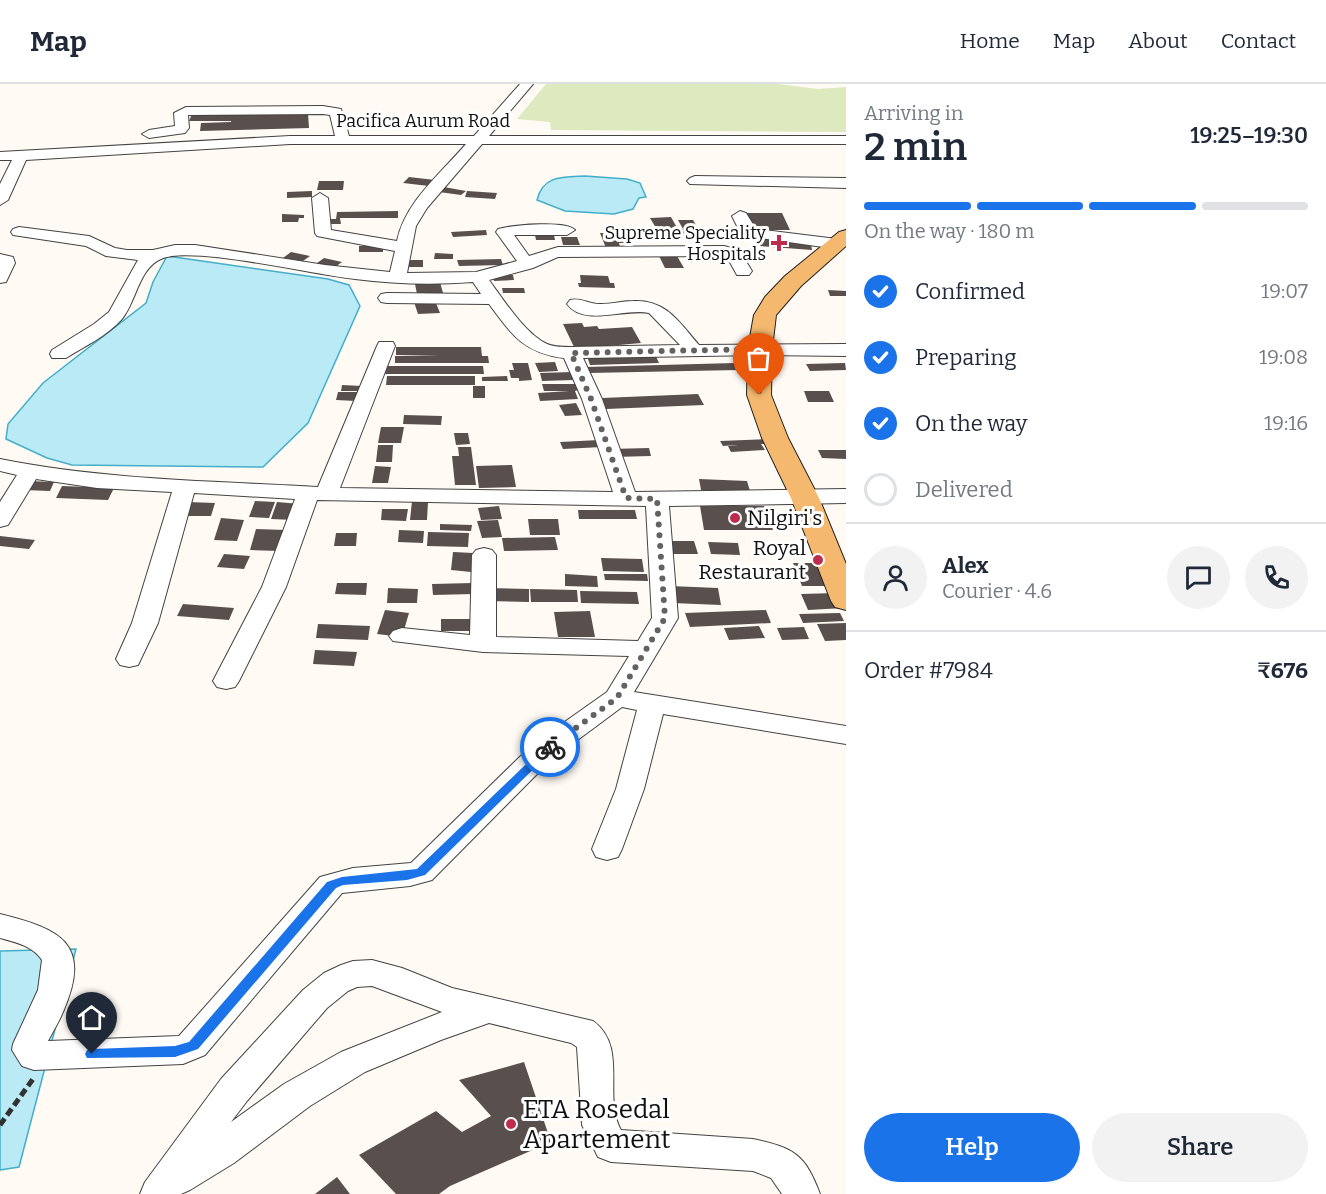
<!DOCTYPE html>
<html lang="en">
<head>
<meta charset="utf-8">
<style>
  :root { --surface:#fff; --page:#f2f2f3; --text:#1f2937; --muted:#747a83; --line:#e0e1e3; --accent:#1a73e8 }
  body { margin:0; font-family:Bitter,serif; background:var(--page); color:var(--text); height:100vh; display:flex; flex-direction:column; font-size:22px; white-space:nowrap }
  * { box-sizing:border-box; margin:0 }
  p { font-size:20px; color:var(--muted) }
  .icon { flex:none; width:33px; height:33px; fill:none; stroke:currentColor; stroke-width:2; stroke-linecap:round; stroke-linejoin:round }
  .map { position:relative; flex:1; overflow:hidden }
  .drawer { display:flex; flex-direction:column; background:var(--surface); width:480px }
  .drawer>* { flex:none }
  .pin { position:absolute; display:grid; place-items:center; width:51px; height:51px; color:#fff; margin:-62px -26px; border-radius:50% 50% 50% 0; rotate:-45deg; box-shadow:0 0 6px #0007 }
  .pin .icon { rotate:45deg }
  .courier { position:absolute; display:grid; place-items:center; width:60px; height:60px; margin:-30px; border:4px solid #1a73e8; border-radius:50%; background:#fff; color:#222; box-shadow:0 2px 8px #0007 }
  .headline em { font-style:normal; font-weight:600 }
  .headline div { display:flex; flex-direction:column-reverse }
  .headline { display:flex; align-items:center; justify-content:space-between; height:102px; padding:0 18px }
  h1 { font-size:39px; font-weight:600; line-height:45px }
  .bar { display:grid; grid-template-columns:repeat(4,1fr); gap:9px 6px; align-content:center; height:72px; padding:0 18px }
  .bar i { height:8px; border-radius:4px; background:var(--line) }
  .bar .active { background:var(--accent) }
  .bar p { grid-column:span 4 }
  .line { display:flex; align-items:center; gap:15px; padding:0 18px; border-top:2px solid var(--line) }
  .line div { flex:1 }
  .round { display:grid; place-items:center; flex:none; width:63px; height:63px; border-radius:32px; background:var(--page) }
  ol { padding:0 18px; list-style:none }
  li { display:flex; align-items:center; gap:18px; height:66px }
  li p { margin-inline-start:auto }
  li .icon { padding:6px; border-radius:50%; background:var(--accent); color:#fff; stroke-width:4 }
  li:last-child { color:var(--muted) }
  li i { width:33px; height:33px; border:3px solid var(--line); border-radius:50% }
  .cta { display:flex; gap:12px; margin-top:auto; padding:12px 18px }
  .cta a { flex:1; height:69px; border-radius:36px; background:var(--accent); color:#fff; font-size:24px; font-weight:600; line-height:69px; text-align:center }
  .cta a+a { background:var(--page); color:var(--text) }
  header { display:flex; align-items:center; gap:36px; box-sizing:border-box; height:84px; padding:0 30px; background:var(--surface); border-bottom:2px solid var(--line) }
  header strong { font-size:28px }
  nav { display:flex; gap:33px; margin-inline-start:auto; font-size:21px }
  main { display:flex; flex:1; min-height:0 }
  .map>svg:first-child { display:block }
</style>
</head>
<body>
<header>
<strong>Map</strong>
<nav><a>Home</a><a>Map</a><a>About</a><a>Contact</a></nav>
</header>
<main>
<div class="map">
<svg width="846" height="1110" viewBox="0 0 846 1110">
  <rect width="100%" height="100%" fill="#fffbf4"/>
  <path fill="#dde9be" d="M546,0H778L818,5L846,3V48L551,46L550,38L517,35Z"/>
  <path fill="#baeaf5" stroke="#43aec9" stroke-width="1.5" d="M585,92L627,95L640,99L646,113L639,114L633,125L614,130L565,127L537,116C543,91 563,93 585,92Z
    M167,172L328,195L349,201L360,222L308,339L263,383L72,381L47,374L6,355L8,340L43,299L146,219L153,198Z
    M76,865L19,1083L0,1086V867Z"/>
  <path fill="#594f4d" d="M308,29L309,44L200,47L201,39L231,38V37H189L192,30Z
    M409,93L435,96L429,102L403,99Z
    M319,97H344L343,106H317Z
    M444,103L466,107L461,111L439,108Z
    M312,107V113L287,114V108Z
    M467,107L497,109L495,115L465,113Z
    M398,127V134H340L341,140H326V135H336L337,128Z
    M744,129H782L790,146H751Z
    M282,130L304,131V134H299L298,138H282Z
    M671,133L680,149H659L650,134Z
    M678,136H693L705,156H686L679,145H683Z
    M486,146L487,151L453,153L451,148Z
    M600,149H619L620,152H629L632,159H619L620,163L606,164Z
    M535,151H554L555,156H536Z
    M561,153H577L580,161H563Z
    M758,153L811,160L812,166L760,162Z
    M359,162H383V168H359Z
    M291,168L310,172L303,177L283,174Z
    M435,169L453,170V175H434Z
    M659,172H677L684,184H665Z
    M324,174L342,178L331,186L313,182Z
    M501,175L503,181L459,182L457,176Z
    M408,176H423V183H407Z
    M493,191H513L514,196L494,197Z
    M580,191L608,192L610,199H614L615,204L579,203L578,199H581Z
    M440,198L443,209L417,210L415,200Z
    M502,204H524L525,209H503Z
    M828,206L846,207V212H830Z
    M414,218L436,219L440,229L418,230Z
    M582,239L584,243L597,242L599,245L632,243L641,259L575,265L563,240Z
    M396,263H481L482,272H488L489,279H395V272H439L396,271Z
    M655,270L659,279L590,281L587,272Z
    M555,278L558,287L539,288L535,279Z
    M512,279H528L532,296L519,297V294H511L509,286H514Z
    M735,279L738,286L588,289L586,283Z
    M845,279L846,286L810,287L806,280Z
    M386,282H483L484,290H385Z
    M572,288L574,296L542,297L540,289Z
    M387,292H475V301H386Z
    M507,292L508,297H482V293Z
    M542,300H576L578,306L575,307L578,315L540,317L538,309L569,307H544Z
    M342,301L362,302L361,307H341Z
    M473,302H485V314H473Z
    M804,307H829L834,318H808Z
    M338,308H358L356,317L336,316Z
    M698,310L704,321L606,325L602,314Z
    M576,319L582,331L565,332L559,321Z
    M404,331L442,332L441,341L403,340Z
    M381,343H404L401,359H378Z
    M454,349H468L470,360L456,361Z
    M768,355L771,360H761L765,366L731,368L728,362L738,361L723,362L720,357Z
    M599,356L602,363L563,365L560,358Z
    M378,361H393L392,378H376Z
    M458,363H471L476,401H455L452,372H459Z
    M649,364L651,372L613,373L611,365Z
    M818,366H846V375L822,374Z
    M512,381L516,403L479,404L476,382Z
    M375,382L391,383L388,399H372Z
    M699,395L747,397L750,407L701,406Z
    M28,397L54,398L50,407L23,406Z
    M62,402L114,404L108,416L56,414Z
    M255,417L275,418L269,434L249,433Z
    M412,417L428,418L427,436H410Z
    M188,418L215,419L211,432H184Z
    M277,418L300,420L294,436L271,435Z
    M499,422L502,435L481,436L478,424Z
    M700,422H764L773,446H704Z
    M382,425H408L406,437L381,436Z
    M578,426H635L637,435H579Z
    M221,434L244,436L237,457L214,456Z
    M528,435H558L560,451H530Z
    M498,436L502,453L482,454L477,437Z
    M440,440L472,441L471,447L440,446Z
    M256,445L286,446L281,467L250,466Z
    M399,446L424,447L423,459L398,458Z
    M428,448L469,449L468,463L427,462Z
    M336,449H357L356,462H334Z
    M0,452L35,456L29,465L0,462Z
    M555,453L558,466L504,467L502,454Z
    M664,457H694L698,470H668Z
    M708,458L738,459L740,471L711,470Z
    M453,468L473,469L471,488L451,486Z
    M224,470L250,472L244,485L217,483Z
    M601,474L642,475L644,488L603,487Z
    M793,479H822L831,502H802Z
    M565,490L597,492L598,503L565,502Z
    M604,490H647L648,497L605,496Z
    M337,499H367L366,511L335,510Z
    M473,499L474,510L433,511L432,500Z
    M670,502L718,504L721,521L672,519Z
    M388,504L418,505L417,519H387Z
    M487,504L529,505V518L487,517Z
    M530,505L577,506L578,518H531Z
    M580,507L637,508L639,520L581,519Z
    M836,509L844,524L808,526L801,510Z
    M183,520L234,524L229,536L177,532Z
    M385,526L409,529L402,553L377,550Z
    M766,526L771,539L690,543L685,529Z
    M590,527L595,553H558L554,528Z
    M840,529L844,537L803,539L799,530Z
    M441,535H472L473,547H441Z
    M846,539V556L825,557L817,540Z
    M318,540L370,542L368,556L316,554Z
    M759,542L765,554L729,556L724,544Z
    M804,543L809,555L782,556L777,544Z
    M315,566L357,568L354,582L313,580Z
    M524,978L551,1058L450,1102L439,1110H396L359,1071L436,1027L462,1048L491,1032L459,996Z
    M337,1093L350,1110H315Z"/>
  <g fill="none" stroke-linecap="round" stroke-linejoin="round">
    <g stroke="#434343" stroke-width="2">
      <path id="minor" d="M520,0H533L489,52H846V60H482L427,124L416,142L407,189L476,188L517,177L496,148L498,145C512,141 566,136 575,146L567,151H514L529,172L558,163L724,162L739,166L752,187L749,191H737L727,173L722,172L558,173L533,184L489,196C503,215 525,250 547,260C554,263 563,263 571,263L680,261L649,229C625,224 584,243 567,220L570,216C581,213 590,221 601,220C612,220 623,217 633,217C666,215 680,239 699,261L846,260V272L760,271L583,274L602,315L635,408L846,405V419L669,422L678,534L634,608L846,642V660L663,630L644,705L622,765L618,773L607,776L596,773L592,765L616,705L637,626L622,623L552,675L432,796L410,802L342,809L205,971L183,980L34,986L22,982L12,966L13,960L38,906L42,876C33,862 15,858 0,854V830C60,845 93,859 63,928C59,938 53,947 48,957L179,952L320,793L353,784L411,779L532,661L607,608L629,572L483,568L393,557L389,552L393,547L402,544L470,551L472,471L476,466L484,464L492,466L496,471V553L638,557L652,534L646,422L317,416L286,503L239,597L235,603L226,605L217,603L213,597L262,503L295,415L194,409L158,539L138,581L129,583L120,581L116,575L132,539L172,408L97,404L36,395L8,441L0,443V418L17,391L0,387V375C105,396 212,397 318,403L377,262L379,258H393L395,262L340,404L613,408L582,315L564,274C524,269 512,251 489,220L387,219L381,218L378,214L381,210L387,209L481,210L473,198C433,201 394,200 355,195C315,191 190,161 161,175C139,184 136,218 122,235C107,252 85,262 66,274H52L50,270L52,266L94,240L109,228L138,176L106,172L86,162L13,151L11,148L13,145L19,143L89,152L115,164L127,166H153L175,161H195L325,181L390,188L395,167L317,152L315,149L312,114L320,109L328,114L331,146L397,157C405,118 441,89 466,60H290L26,76L8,116L0,121V100L12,76H0V68L290,52H335L330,31L323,30L188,31L189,44L185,49L149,54L142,50L149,46L175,42L174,29L186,23L323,22L341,25L349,52H474Z
        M695,92L846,94V104L690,100L687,97L690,94Z
        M740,127L746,129L756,145L837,155L845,160L837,165L746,152L740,148L732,132Z
        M0,170L13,173L15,179L6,198L0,199Z
        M372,876L402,884L452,904L593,937C629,963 602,1012 621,1046L753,1055C794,1064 805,1070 820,1110H782L771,1094L753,1087L611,1078L598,1073L582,1041L577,963L571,959L489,939L441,956L365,988L310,1022L234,1079L190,1106L181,1110H140L145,1098L221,995L303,906L324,889L341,881L353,877ZM372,902L442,928L341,968L284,1000L231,1038L247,1017L327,924L348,907L357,903Z"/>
    </g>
    <g stroke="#212121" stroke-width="2">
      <path id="major" d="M846,146V162L801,202L776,231L772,265L771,311L788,354L819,414L846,480V526L835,523L831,517L791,414L762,354L747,311L748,265L754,231L765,213L785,192L839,148Z"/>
    </g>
    <path stroke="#323232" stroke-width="5" stroke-dasharray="8 4" stroke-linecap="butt" d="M0,1041L33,995"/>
    <use href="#minor" fill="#fff" fill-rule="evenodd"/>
    <use href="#major" fill="#f4b96f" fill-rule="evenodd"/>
  </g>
  <path fill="#1a73e8" d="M550,659L556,663L554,665L425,791L407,796L343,801L336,804L198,965L175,973L87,974L85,970L87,966L92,965L175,962L189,958L327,798L342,793L417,785L547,660Z"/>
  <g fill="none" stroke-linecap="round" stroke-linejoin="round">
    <path stroke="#646260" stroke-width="6" stroke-dasharray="0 10.8" d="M550,663L617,614L665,534L657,415L626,414L591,315L571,269L760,265L759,311"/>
  </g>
  <g fill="#bd2c4f" stroke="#fff" stroke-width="2">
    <path d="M776 150h6v6h6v6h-6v6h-6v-6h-6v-6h6z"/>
    <circle cx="735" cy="434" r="6"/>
    <circle cx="818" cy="476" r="6"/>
    <circle cx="511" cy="1040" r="6"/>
  </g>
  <g text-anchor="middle" stroke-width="6" stroke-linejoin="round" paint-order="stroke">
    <g font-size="18" fill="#101010" stroke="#fff">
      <text x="423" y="43">Pacifica Aurum Road</text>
    </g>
    <g font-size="18" fill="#101010" stroke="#fff" text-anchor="end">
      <text x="766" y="155">Supreme Speciality<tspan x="766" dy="21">Hospitals</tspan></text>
    </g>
    <g font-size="21" fill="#101010" stroke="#fff" text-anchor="start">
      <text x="747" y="441">Nilgiri's</text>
      <text x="806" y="471" text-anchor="end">Royal<tspan x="806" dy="24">Restaurant</tspan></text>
    </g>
    <g font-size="26" fill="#101010" stroke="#fff" text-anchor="start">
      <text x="523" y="1034">ETA Rosedal<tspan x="523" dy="30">Apartement</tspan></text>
    </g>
  </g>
</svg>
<div class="pin" style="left:759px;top:311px;background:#ea580c"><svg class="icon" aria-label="bag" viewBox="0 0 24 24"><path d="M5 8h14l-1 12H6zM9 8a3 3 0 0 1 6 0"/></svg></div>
<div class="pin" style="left:92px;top:970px;background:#1f2937"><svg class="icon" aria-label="home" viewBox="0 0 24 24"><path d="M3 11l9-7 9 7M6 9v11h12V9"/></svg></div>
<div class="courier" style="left:550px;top:663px"><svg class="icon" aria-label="bike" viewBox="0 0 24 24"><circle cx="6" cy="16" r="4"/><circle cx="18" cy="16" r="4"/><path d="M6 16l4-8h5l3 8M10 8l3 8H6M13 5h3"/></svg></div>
</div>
<section class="drawer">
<div class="headline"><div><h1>2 min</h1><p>Arriving in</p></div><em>19:25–19:30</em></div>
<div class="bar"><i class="active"></i><i class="active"></i><i class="active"></i><i></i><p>On the way · 180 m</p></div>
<ol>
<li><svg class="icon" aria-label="check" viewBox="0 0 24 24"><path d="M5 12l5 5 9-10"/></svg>Confirmed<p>19:07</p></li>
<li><svg class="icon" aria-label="check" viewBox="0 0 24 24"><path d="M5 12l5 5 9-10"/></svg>Preparing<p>19:08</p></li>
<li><svg class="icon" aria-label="check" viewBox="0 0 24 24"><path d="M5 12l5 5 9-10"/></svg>On the way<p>19:16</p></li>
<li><i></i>Delivered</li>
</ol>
<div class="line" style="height:108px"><a class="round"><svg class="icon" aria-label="person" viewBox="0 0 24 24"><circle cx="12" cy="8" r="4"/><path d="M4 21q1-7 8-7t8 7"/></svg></a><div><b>Alex</b><p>Courier · 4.6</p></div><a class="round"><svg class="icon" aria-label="chat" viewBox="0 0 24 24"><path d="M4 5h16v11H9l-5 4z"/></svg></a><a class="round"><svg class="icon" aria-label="phone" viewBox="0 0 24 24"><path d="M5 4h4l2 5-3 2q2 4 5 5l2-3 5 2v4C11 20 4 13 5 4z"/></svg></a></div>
<div class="line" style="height:78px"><div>Order #7984</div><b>₹676</b></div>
<div class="cta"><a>Help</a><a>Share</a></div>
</section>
</main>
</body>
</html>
